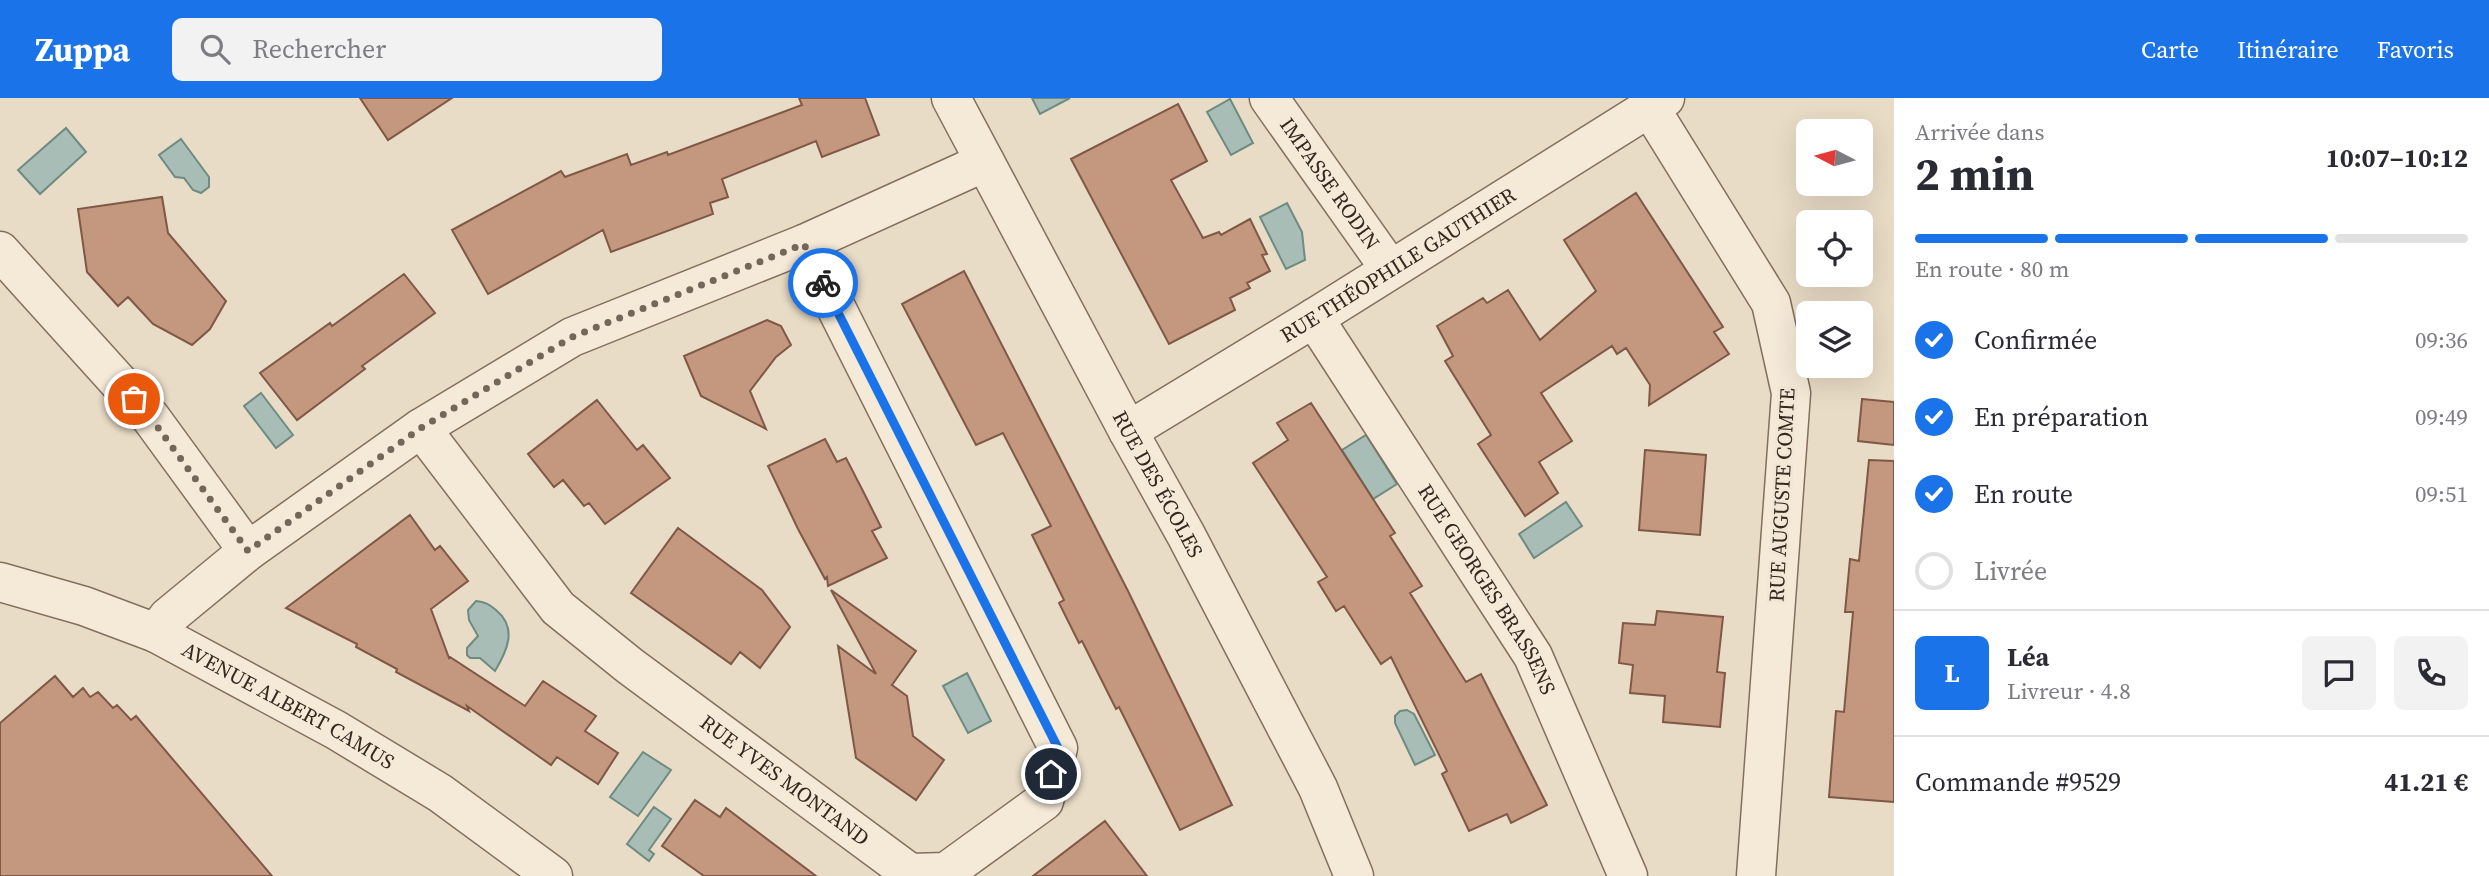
<!DOCTYPE html>
<html lang="fr">
<head>
<meta charset="utf-8">
<style>
  :root { --surface:#fff; --page:#f2f2f3; --text:#2b2b33; --muted:#7c7c81; --line:#e1e1e2; --accent:#1a73e8 }
  body { margin:0; font-family:"Source Serif 4",serif; background:var(--page); color:var(--text); height:100vh; display:flex; flex-direction:column; font-size:26px; white-space:nowrap }
  * { box-sizing:border-box; margin:0 }
  p { font-size:23px; color:var(--muted) }
  .icon { flex:none; width:38px; height:38px; fill:none; stroke:currentColor; stroke-width:2; stroke-linecap:round; stroke-linejoin:round }
  .map { position:relative; flex:1; overflow:hidden }
  .side { display:flex; flex-direction:column; background:var(--surface); width:595px }
  .side>* { flex:none }
  .needle { width:46px; rotate:276deg }
  .buttons { position:absolute; left:1796px; top:21px; display:grid; gap:14px }
  .buttons a { display:grid; place-items:center; width:77px; height:77px; border-radius:10px; background:var(--surface); box-shadow:0 7px 28px #0002; font-size:35px }
  .pin { position:absolute; display:grid; place-items:center; width:60px; height:60px; color:#fff; margin:-30px; border:4px solid #fff; border-radius:50%; box-shadow:0 2px 7px #0007 }
  .courier { position:absolute; display:grid; place-items:center; width:70px; height:70px; margin:-35px; border:5px solid #1a73e8; border-radius:50%; background:#fff; color:#222; box-shadow:0 2px 9px #0007 }
  .overview em { font-style:normal; font-weight:700 }
  .overview div { display:flex; flex-direction:column-reverse }
  .overview { display:flex; align-items:center; justify-content:space-between; height:119px; padding:0 21px }
  h1 { font-size:46px; font-weight:700; line-height:52px }
  .bar { display:grid; grid-template-columns:repeat(4,1fr); gap:10px 7px; align-content:center; height:84px; padding:0 21px }
  .bar i { height:9px; border-radius:5px; background:var(--line) }
  .bar .on { background:var(--accent) }
  .bar p { grid-column:span 4 }
  .line { display:flex; align-items:center; gap:18px; padding:0 21px; border-top:2px solid var(--line) }
  .line div { flex:1 }
  .round { display:grid; place-items:center; flex:none; width:74px; height:74px; border-radius:10px; background:var(--page) }
  ol { padding:0 21px; list-style:none }
  li { display:flex; align-items:center; gap:21px; height:77px }
  li p { margin-inline-start:auto }
  li .icon { padding:7px; border-radius:50%; background:var(--accent); color:#fff; stroke-width:4 }
  li:last-child { color:var(--muted) }
  li i { width:38px; height:38px; border:4px solid var(--line); border-radius:50% }
  header { display:flex; align-items:center; gap:42px; box-sizing:border-box; height:98px; padding:0 35px; background:var(--accent); color:#fff }
  header strong { font-size:33px }
  nav { display:flex; gap:38px; margin-inline-start:auto; font-size:24px }
  .search { width:490px; height:63px; background:var(--page); display:flex; align-items:center; gap:18px; box-sizing:border-box; padding:0 24px; border-radius:10px; color:var(--muted); font-size:26px }
  main { display:flex; flex:1; min-height:0 }
  .map>svg:first-child { display:block }
</style>
</head>
<body>
<header>
<strong>Zuppa</strong>
<div class="search"><svg class="icon" aria-label="search" viewBox="0 0 24 24"><circle cx="10" cy="10" r="6"/><path d="M15 15l6 6"/></svg>Rechercher</div>
<nav><a>Carte</a><a>Itinéraire</a><a>Favoris</a></nav>
</header>
<main>
<div class="map">
<svg width="1894" height="778" viewBox="0 0 1894 778">
  <rect width="100%" height="100%" fill="#e9dcc6"/>
  <path fill="#a7bdb5" stroke="#6e8b82" stroke-width="2" d="M1032,0H1070L1040,16Z
    M1230,1L1253,45L1231,57L1207,14Z
    M66,30L86,54L40,96L18,72Z
    M181,41L209,79V89L201,95L193,92L184,80L175,79L159,57Z
    M1287,105L1302,134L1305,162L1286,171L1260,119Z
    M261,295L293,337L276,350L244,308Z
    M1366,337L1397,386L1373,401L1342,352Z
    M1566,404L1582,428L1534,460L1519,436Z
    M476,503C485,504 489,506 496,512C518,530 507,553 495,573L480,560H470L467,557V550L478,538L469,522L468,512Z
    M967,575L991,623L968,635L943,588Z
    M1407,612L1414,616L1435,657L1415,667L1395,625V618L1400,613Z
    M643,654L671,672L638,718L610,699Z
    M654,709L671,721L649,752L654,756L649,763L627,746Z"/>
  <path fill="#c4977f" stroke="#7f5846" stroke-width="2" d="M360,0H452L388,42Z
    M799,0H865L879,37L822,59L816,43L722,81L728,99L710,105L713,116L611,154L603,132L488,196L452,132L561,73L565,79L627,56L631,67L667,54L668,57L802,7Z
    M1178,6L1207,63L1171,82L1203,140L1219,134L1221,137L1250,121L1267,156L1262,157L1270,173L1247,185L1250,190L1230,200L1235,212L1169,246L1071,61Z
    M1636,95L1723,229L1714,234L1729,256L1649,307L1650,287L1626,250L1617,256L1612,248L1541,295L1572,343L1539,364L1558,395L1525,418L1478,346L1491,337L1445,263L1453,258L1437,228L1483,200L1487,205L1508,192L1540,242L1596,193L1564,142Z
    M162,99L168,135L226,203L210,231L192,247L153,226L128,199L118,208L87,174L78,111Z
    M964,173L1128,493L1232,707L1180,732L1119,609L1116,611L1082,543L1079,545L1059,505L1064,502L1032,437L1051,428L1003,335L976,347L902,206Z
    M404,176L435,215L362,268L365,271L297,322L260,275L330,225L332,228Z
    M767,222L781,228L791,247L776,259L750,293L766,331L701,298L684,258Z
    M1862,301L1894,304V347L1858,343Z
    M597,302L637,352L643,347L670,380L605,426L589,405L584,408L563,382L554,389L528,356Z
    M1311,305L1395,435L1390,438L1422,488L1410,495L1466,584L1481,576L1547,707L1511,725L1507,716L1469,733L1442,676L1447,673L1391,559L1381,566L1344,508L1336,513L1318,484L1327,479L1253,365L1288,342L1277,325Z
    M825,341L837,364L846,360L865,397L881,429L872,433L887,460L828,488L827,479L825,481L798,431L768,368Z
    M1645,352L1706,357L1700,437L1639,432Z
    M1869,362L1894,363V704L1829,699L1836,613L1844,614L1853,514H1845L1850,461L1859,463Z
    M410,417L435,452L440,448L468,483L431,511L449,560L450,559L525,608L543,583L596,618L585,633L618,655L598,686L557,659L551,667L467,608L469,613L396,574L397,571L356,549L357,546L286,510Z
    M678,430L762,492L790,529L760,570L740,554L731,566L631,495Z
    M831,492L916,553L892,587L907,598L913,638L944,662L916,702L856,660L838,548L876,576Z
    M1657,513L1723,519L1717,574L1725,575L1720,629L1663,624L1665,598L1630,595L1633,567L1619,565L1623,525L1655,527Z
    M55,578L73,599L83,590L90,599L98,594L113,610L117,607L131,622L136,618L272,778H0V625Z
    M695,702L720,719L726,710L816,778H704L662,748Z
    M1105,723L1147,778H1033Z"/>
  <g fill="none" stroke-linecap="round" stroke-linejoin="round">
    <g stroke="#836f5d" stroke-width="41">
      <g id="minor">
        <path id="s1" d="M951,0L1128,333L1186,437L1318,690L1354,778"/>
        <path id="s2" d="M1269,0L1390,171"/>
        <path d="M1650,10L1771,205L1791,295L1756,778"/>
        <path d="M0,153L151,320L248,453"/>
        <path id="s3" d="M1314,220L1533,558L1628,778"/>
        <path id="s4" d="M421,330L558,510L630,568L910,775L946,774L1044,703L1058,650L804,146"/>
        <path id="s5" d="M1128,333L1314,220L1665,0"/>
        <path id="s6" d="M0,484L84,508L156,535L336,632L440,695L553,778"/>
        <path d="M156,535L168,519L248,453L421,330L572,239L804,146L985,64"/>
      </g>
    </g>
    <use href="#minor" stroke="#f5ead8" stroke-width="38"/>
  </g>
  <g fill="none" stroke-linecap="round" stroke-linejoin="round">
    <path stroke="#73675a" stroke-width="7" stroke-dasharray="0 12.6" d="M134,301L151,320L248,453L421,330L572,239L804,146L823,185"/>
    <path stroke="#1a73e8" stroke-width="9" d="M823,185L1058,650L1051,676"/>
  </g>
  <g text-anchor="middle" stroke-width="6" stroke-linejoin="round" paint-order="stroke">
    <g font-size="21" fill="#342820" stroke="#f2e7d4">
      <text dy="7" stroke="none"><textPath href="#s2" startOffset="105">IMPASSE RODIN</textPath></text>
      <text dy="7" stroke="none"><textPath href="#s5" startOffset="317">RUE THÉOPHILE GAUTHIER</textPath></text>
      <text dy="7" stroke="none"><textPath href="#s1" startOffset="438">RUE DES ÉCOLES</textPath></text>
      <text transform="translate(1782 397) rotate(-87)" y="7">RUE AUGUSTE COMTE</text>
      <text dy="7" stroke="none"><textPath href="#s3" startOffset="322">RUE GEORGES BRASSENS</textPath></text>
      <text dy="7" stroke="none"><textPath href="#s6" startOffset="315">AVENUE ALBERT CAMUS</textPath></text>
      <text dy="7" stroke="none"><textPath href="#s4" startOffset="511">RUE YVES MONTAND</textPath></text>
    </g>
  </g>
</svg>
<div class="buttons">
<a><svg class="needle" viewBox="-14 -14 28 28"><path d="M0-13l5 13h-10z" fill="#e53935"/><path d="M0 13l5-13h-10z" fill="#7c7c81"/></svg></a>
<a><svg class="icon" aria-label="locate" viewBox="0 0 24 24"><circle cx="12" cy="12" r="6"/><path d="M12 2v4M12 18v4M2 12h4M18 12h4"/></svg></a>
<a><svg class="icon" aria-label="layers" viewBox="0 0 24 24"><path d="M12 4l9 5-9 5-9-5zM3 14l9 5 9-5"/></svg></a>
</div>
<div class="pin" style="left:134px;top:301px;background:#ea580c"><svg class="icon" aria-label="bag" viewBox="0 0 24 24"><path d="M5 8h14l-1 12H6zM9 8a3 3 0 0 1 6 0"/></svg></div>
<div class="pin" style="left:1051px;top:676px;background:#1f2937"><svg class="icon" aria-label="home" viewBox="0 0 24 24"><path d="M3 11l9-7 9 7M6 9v11h12V9"/></svg></div>
<div class="courier" style="left:823px;top:185px"><svg class="icon" aria-label="bike" viewBox="0 0 24 24"><circle cx="6" cy="16" r="4"/><circle cx="18" cy="16" r="4"/><path d="M6 16l4-8h5l3 8M10 8l3 8H6M13 5h3"/></svg></div>
</div>
<section class="side">
<div class="overview"><div><h1>2 min</h1><p>Arrivée dans</p></div><em>10:07–10:12</em></div>
<div class="bar"><i class="on"></i><i class="on"></i><i class="on"></i><i></i><p>En route · 80 m</p></div>
<ol>
<li><svg class="icon" aria-label="check" viewBox="0 0 24 24"><path d="M5 12l5 5 9-10"/></svg>Confirmée<p>09:36</p></li>
<li><svg class="icon" aria-label="check" viewBox="0 0 24 24"><path d="M5 12l5 5 9-10"/></svg>En préparation<p>09:49</p></li>
<li><svg class="icon" aria-label="check" viewBox="0 0 24 24"><path d="M5 12l5 5 9-10"/></svg>En route<p>09:51</p></li>
<li><i></i>Livrée</li>
</ol>
<div class="line" style="height:126px"><b class="round" style="background:var(--accent);color:#fff">L</b><div><b>Léa</b><p>Livreur · 4.8</p></div><a class="round"><svg class="icon" aria-label="chat" viewBox="0 0 24 24"><path d="M4 5h16v11H9l-5 4z"/></svg></a><a class="round"><svg class="icon" aria-label="phone" viewBox="0 0 24 24"><path d="M5 4h4l2 5-3 2q2 4 5 5l2-3 5 2v4C11 20 4 13 5 4z"/></svg></a></div>
<div class="line" style="height:91px"><div>Commande #9529</div><b>41.21 €</b></div>
</section>
</main>
</body>
</html>
